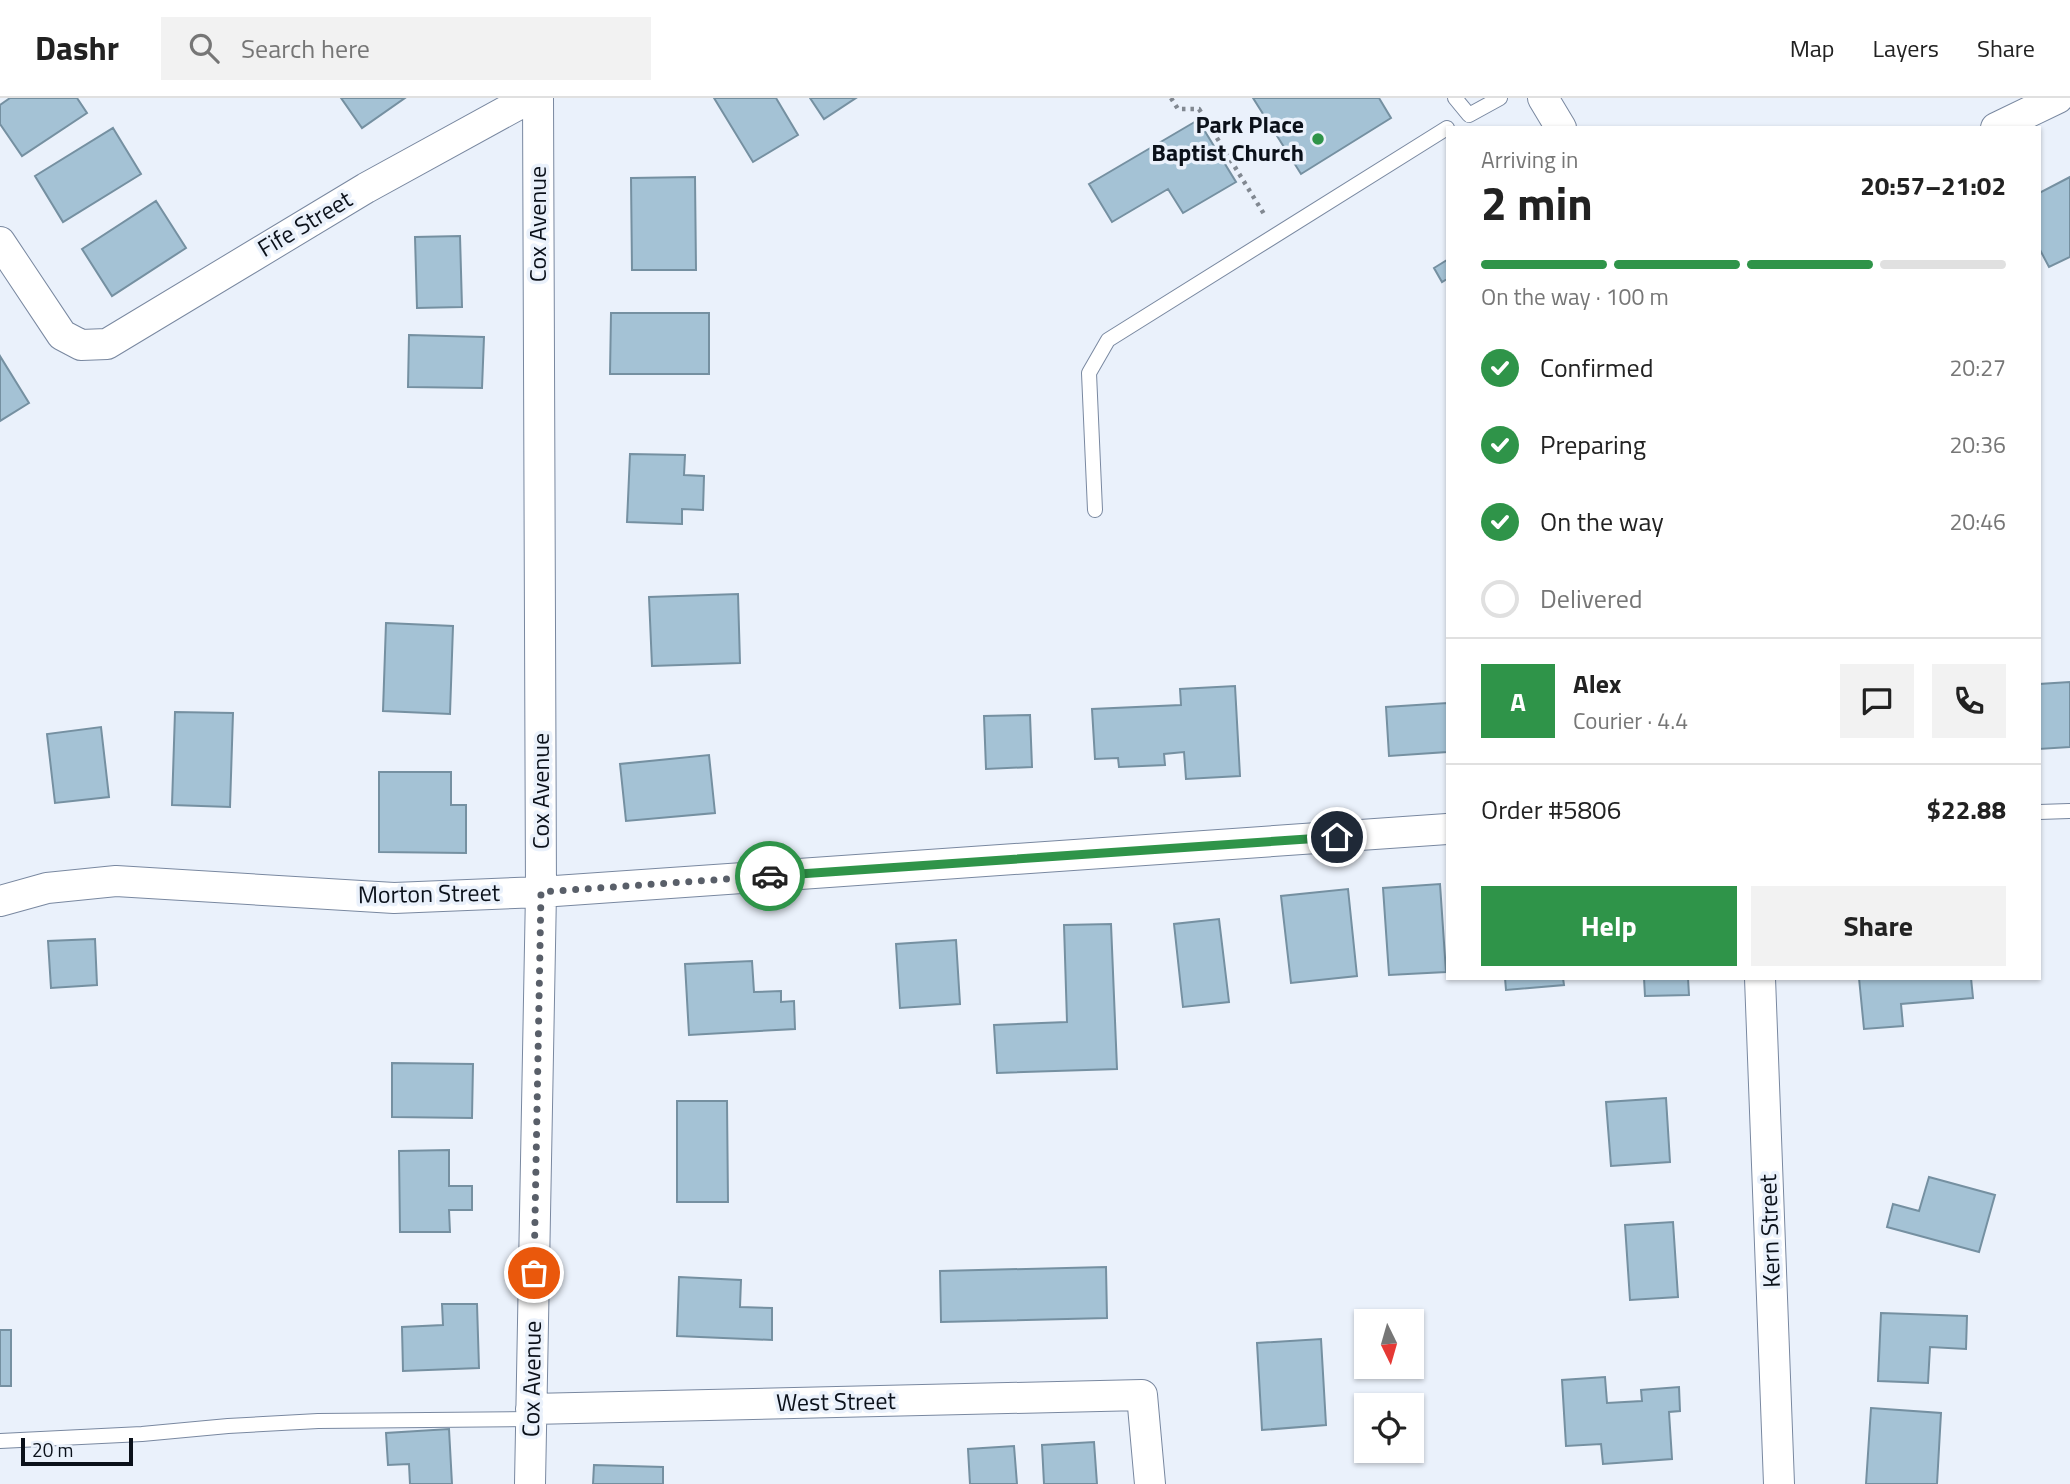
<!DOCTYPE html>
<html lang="en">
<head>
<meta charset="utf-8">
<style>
  :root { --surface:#fff; --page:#f2f2f2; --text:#222; --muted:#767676; --line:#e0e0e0; --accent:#2f9449 }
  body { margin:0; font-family:"Titillium Web",sans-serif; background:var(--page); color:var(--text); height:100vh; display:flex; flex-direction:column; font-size:26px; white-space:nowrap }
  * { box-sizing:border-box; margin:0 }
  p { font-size:23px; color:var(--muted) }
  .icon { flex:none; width:38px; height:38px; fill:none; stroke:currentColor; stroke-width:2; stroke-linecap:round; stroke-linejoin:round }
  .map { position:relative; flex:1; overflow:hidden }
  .sheet { position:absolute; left:1446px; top:28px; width:595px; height:854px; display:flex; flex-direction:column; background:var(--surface); border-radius:0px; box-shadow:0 2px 5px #0004 }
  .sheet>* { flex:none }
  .needle { width:46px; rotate:175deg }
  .buttons { position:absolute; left:1354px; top:1211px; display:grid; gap:14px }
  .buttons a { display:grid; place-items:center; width:70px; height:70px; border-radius:0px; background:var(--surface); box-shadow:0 2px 5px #0004; font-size:35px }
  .scale { position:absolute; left:21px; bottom:18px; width:112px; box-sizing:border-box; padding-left:7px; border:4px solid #0b111a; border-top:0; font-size:19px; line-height:24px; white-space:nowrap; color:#0b111a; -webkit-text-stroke:5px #eaf1fb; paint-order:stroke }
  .pin { position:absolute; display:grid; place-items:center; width:60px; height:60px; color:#fff; margin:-30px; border:4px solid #fff; border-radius:50%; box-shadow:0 2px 7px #0007 }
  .courier { position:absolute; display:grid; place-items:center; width:70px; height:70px; margin:-35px; border:5px solid #2f9449; border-radius:50%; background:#fff; color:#222; box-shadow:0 2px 9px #0007 }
  .headline em { font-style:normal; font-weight:700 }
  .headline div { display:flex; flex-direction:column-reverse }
  .headline { display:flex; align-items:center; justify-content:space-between; height:119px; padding:0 35px }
  h1 { font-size:46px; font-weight:700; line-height:52px }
  .bar { display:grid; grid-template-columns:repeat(4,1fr); gap:10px 7px; align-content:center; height:84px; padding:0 35px }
  .bar i { height:9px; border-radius:5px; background:var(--line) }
  .bar .on { background:var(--accent) }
  .bar p { grid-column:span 4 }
  .line { display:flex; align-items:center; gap:18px; padding:0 35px; border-top:2px solid var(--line) }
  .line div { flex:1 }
  .round { display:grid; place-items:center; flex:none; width:74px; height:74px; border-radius:0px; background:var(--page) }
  ol { padding:0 35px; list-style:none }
  li { display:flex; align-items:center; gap:21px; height:77px }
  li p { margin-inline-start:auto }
  li .icon { padding:7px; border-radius:50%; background:var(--accent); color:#fff; stroke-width:4 }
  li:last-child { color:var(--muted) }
  li i { width:38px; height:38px; border:4px solid var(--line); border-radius:50% }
  .primary-button { display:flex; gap:14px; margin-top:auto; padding:14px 35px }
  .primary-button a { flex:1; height:80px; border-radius:0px; background:var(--accent); color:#fff; font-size:28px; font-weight:700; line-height:80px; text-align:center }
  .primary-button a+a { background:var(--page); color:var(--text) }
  header { display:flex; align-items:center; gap:42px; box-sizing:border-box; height:98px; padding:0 35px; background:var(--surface); border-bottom:2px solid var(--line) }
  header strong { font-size:33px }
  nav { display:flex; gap:38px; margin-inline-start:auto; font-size:24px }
  .search { width:490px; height:63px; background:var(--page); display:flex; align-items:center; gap:18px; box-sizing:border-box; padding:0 24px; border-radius:0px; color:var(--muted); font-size:26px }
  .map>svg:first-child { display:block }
</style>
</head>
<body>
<header>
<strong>Dashr</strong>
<div class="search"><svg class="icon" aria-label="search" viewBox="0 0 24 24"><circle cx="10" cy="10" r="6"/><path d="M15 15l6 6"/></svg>Search here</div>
<nav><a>Map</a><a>Layers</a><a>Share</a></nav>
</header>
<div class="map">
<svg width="2070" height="1386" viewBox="0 0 2070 1386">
  <rect width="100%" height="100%" fill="#eaf1fb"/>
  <path fill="#a4c2d5" stroke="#7590a1" stroke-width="2" d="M10,0H77L87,15L22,58L0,26V7Z
    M341,0H405L362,30Z
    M714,0H776L798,37L753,64Z
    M810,0H856L824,21Z
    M1253,0H1379L1391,20L1301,76Z
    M1198,22L1236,84L1183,115L1168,91L1112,124L1089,86Z
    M113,30L141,76L63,124L35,78Z
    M695,79L696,172H632L631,80Z
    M2070,79V159L2049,169L2039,150V95Z
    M156,103L186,150L112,198L82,151Z
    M460,138L462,209L417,210L415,139Z
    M1447,162V181L1442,184L1434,170Z
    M611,215H709V276H610Z
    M409,237L484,239L482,290L408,289Z
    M0,258L29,305L0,323Z
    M630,356L685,357L684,377L704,378L703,412L682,411V426L627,424Z
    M738,496L740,565L652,568L649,499Z
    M386,525L453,528L450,616L383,613Z
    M2070,584V649L2039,651V586Z
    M1235,588L1240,678L1186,681L1184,654L1164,656L1165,667L1119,669L1118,660L1095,661L1092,611L1181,607L1180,591Z
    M1447,605V654L1389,658L1386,609Z
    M175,614L233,615L230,709L172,707Z
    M1030,617L1032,669L986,671L984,618Z
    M101,629L109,699L55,705L47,636Z
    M709,657L715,715L626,723L620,666Z
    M379,674H451V707H466V755L379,754Z
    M1440,786L1446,874L1389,877L1383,790Z
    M1348,791L1357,878L1291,885L1281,798Z
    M1219,821L1229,904L1183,909L1174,826Z
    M1111,826L1117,971L997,975L994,927L1067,924L1064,827Z
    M95,841L97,887L51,890L48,843Z
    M956,842L960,906L900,910L896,846Z
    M752,863L754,894L781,893V904L794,903L795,931L689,937L685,866Z
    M1505,880H1563L1564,887L1506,892Z
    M1644,880H1688L1689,897L1645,898Z
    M1859,880H1971L1973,900L1901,906L1903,928L1864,931Z
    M392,965L473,966L472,1020L392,1019Z
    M1666,1000L1670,1064L1611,1068L1606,1004Z
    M677,1003H727L728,1104H677Z
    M449,1052V1088H472V1112H449L450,1134H400L399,1053Z
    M1929,1079L1995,1097L1979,1154L1887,1129L1893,1106L1919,1113Z
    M1673,1124L1678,1199L1630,1202L1625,1127Z
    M1106,1169L1107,1220L941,1224L940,1173Z
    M679,1179L741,1182L740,1209L772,1210V1242L677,1238Z
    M442,1206H477L479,1270L403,1273L402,1229L443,1227Z
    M1881,1215L1967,1218L1966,1251L1930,1249L1928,1285L1878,1283Z
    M0,1232H11V1288H0Z
    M1321,1241L1326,1327L1262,1332L1257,1245Z
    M1605,1279L1607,1305L1642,1303L1641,1292L1679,1289L1680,1313L1669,1314L1672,1361L1603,1366L1601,1346L1566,1348L1562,1282Z
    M1871,1310L1941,1315L1937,1386H1866Z
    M449,1331L452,1386H410L409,1366L388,1367L386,1335Z
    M1094,1344L1097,1386H1044L1042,1347Z
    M1014,1348L1017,1386H970L968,1351Z
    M594,1367L663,1369V1386H593Z"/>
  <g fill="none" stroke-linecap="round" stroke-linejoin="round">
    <g stroke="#7988a0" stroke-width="16">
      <path id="service" d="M1455,0L1469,17L1500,0
        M1095,412L1089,275L1108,242L1447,30
        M2039,714L2069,713
        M0,1343L142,1336L228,1328L318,1323L531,1321"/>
    </g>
    <g stroke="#7988a0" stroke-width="32">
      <path id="minor" d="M1543,0L1561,30
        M1996,30L2058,0
        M0,144L62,237L81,247L107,246L366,90L530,0
        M0,803L47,790L116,783L394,800L541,794L1447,731
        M1760,880L1779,1386
        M531,1311L1142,1297L1150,1386
        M530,1386L541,794L538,0"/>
    </g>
    <path stroke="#818891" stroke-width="4.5" stroke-dasharray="3.5 5" stroke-linecap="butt" d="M1171,0L1178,11H1199L1264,116"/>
    <use href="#service" stroke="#fff" stroke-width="14"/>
    <use href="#minor" stroke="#fff" stroke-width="30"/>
  </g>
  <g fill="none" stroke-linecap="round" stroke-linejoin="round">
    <path stroke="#595f69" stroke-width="7" stroke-dasharray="0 12.6" d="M534,1175L541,794L770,778"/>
    <path stroke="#2f9449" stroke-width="9" d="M770,778L1337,739"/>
  </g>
  <circle fill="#2f9449" stroke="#eaf1fb" stroke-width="2.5" cx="1318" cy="41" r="7"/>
  <g text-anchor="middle" stroke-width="7" stroke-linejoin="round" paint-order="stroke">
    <g font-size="24" font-weight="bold" fill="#0b111a" stroke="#eaf1fb" text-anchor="end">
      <text x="1304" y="35">Park Place<tspan x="1304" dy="28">Baptist Church</tspan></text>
    </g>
    <g font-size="24" fill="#0b111a" stroke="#eaf1fb">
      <text transform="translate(305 126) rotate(-31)" y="8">Fife Street</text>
      <text transform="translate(538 126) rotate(-90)" y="8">Cox Avenue</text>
      <text transform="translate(541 693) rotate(-90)" y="8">Cox Avenue</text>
      <text transform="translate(429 796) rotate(-1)" y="8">Morton Street</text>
      <text transform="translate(1770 1133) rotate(-92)" y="8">Kern Street</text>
      <text transform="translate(532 1281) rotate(-89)" y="8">Cox Avenue</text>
      <text transform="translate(836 1304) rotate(-1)" y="8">West Street</text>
    </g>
  </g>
</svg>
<div class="buttons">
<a><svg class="needle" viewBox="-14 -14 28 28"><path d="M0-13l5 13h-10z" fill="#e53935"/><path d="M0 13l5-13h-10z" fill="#767676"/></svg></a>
<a><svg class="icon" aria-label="locate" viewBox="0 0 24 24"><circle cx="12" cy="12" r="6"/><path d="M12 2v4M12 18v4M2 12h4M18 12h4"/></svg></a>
</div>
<div class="scale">20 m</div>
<div class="pin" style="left:534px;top:1175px;background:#ea580c"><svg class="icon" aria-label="bag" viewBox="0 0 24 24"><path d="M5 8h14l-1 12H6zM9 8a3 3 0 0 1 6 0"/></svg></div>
<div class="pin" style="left:1337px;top:739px;background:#1f2937"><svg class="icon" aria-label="home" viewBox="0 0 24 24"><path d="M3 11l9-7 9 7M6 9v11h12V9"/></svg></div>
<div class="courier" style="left:770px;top:778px"><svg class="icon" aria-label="car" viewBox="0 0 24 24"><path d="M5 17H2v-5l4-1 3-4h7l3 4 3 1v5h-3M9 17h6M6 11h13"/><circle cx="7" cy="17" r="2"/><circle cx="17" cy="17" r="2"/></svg></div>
<section class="sheet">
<div class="headline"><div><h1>2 min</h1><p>Arriving in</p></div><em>20:57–21:02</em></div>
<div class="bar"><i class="on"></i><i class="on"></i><i class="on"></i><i></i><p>On the way · 100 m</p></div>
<ol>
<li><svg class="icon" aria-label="check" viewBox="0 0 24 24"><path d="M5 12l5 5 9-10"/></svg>Confirmed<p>20:27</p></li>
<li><svg class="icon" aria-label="check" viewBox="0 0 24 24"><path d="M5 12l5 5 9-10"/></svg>Preparing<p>20:36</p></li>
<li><svg class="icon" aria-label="check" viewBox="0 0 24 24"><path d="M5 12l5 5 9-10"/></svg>On the way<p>20:46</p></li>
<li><i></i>Delivered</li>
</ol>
<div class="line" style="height:126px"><b class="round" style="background:var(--accent);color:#fff">A</b><div><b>Alex</b><p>Courier · 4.4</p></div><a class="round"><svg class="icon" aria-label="chat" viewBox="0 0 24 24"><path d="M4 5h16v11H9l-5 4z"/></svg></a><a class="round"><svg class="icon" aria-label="phone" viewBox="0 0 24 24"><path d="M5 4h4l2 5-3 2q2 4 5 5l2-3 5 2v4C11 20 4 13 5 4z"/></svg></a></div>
<div class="line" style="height:91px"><div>Order #5806</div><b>$22.88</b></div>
<div class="primary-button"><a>Help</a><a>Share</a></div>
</section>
</div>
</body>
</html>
